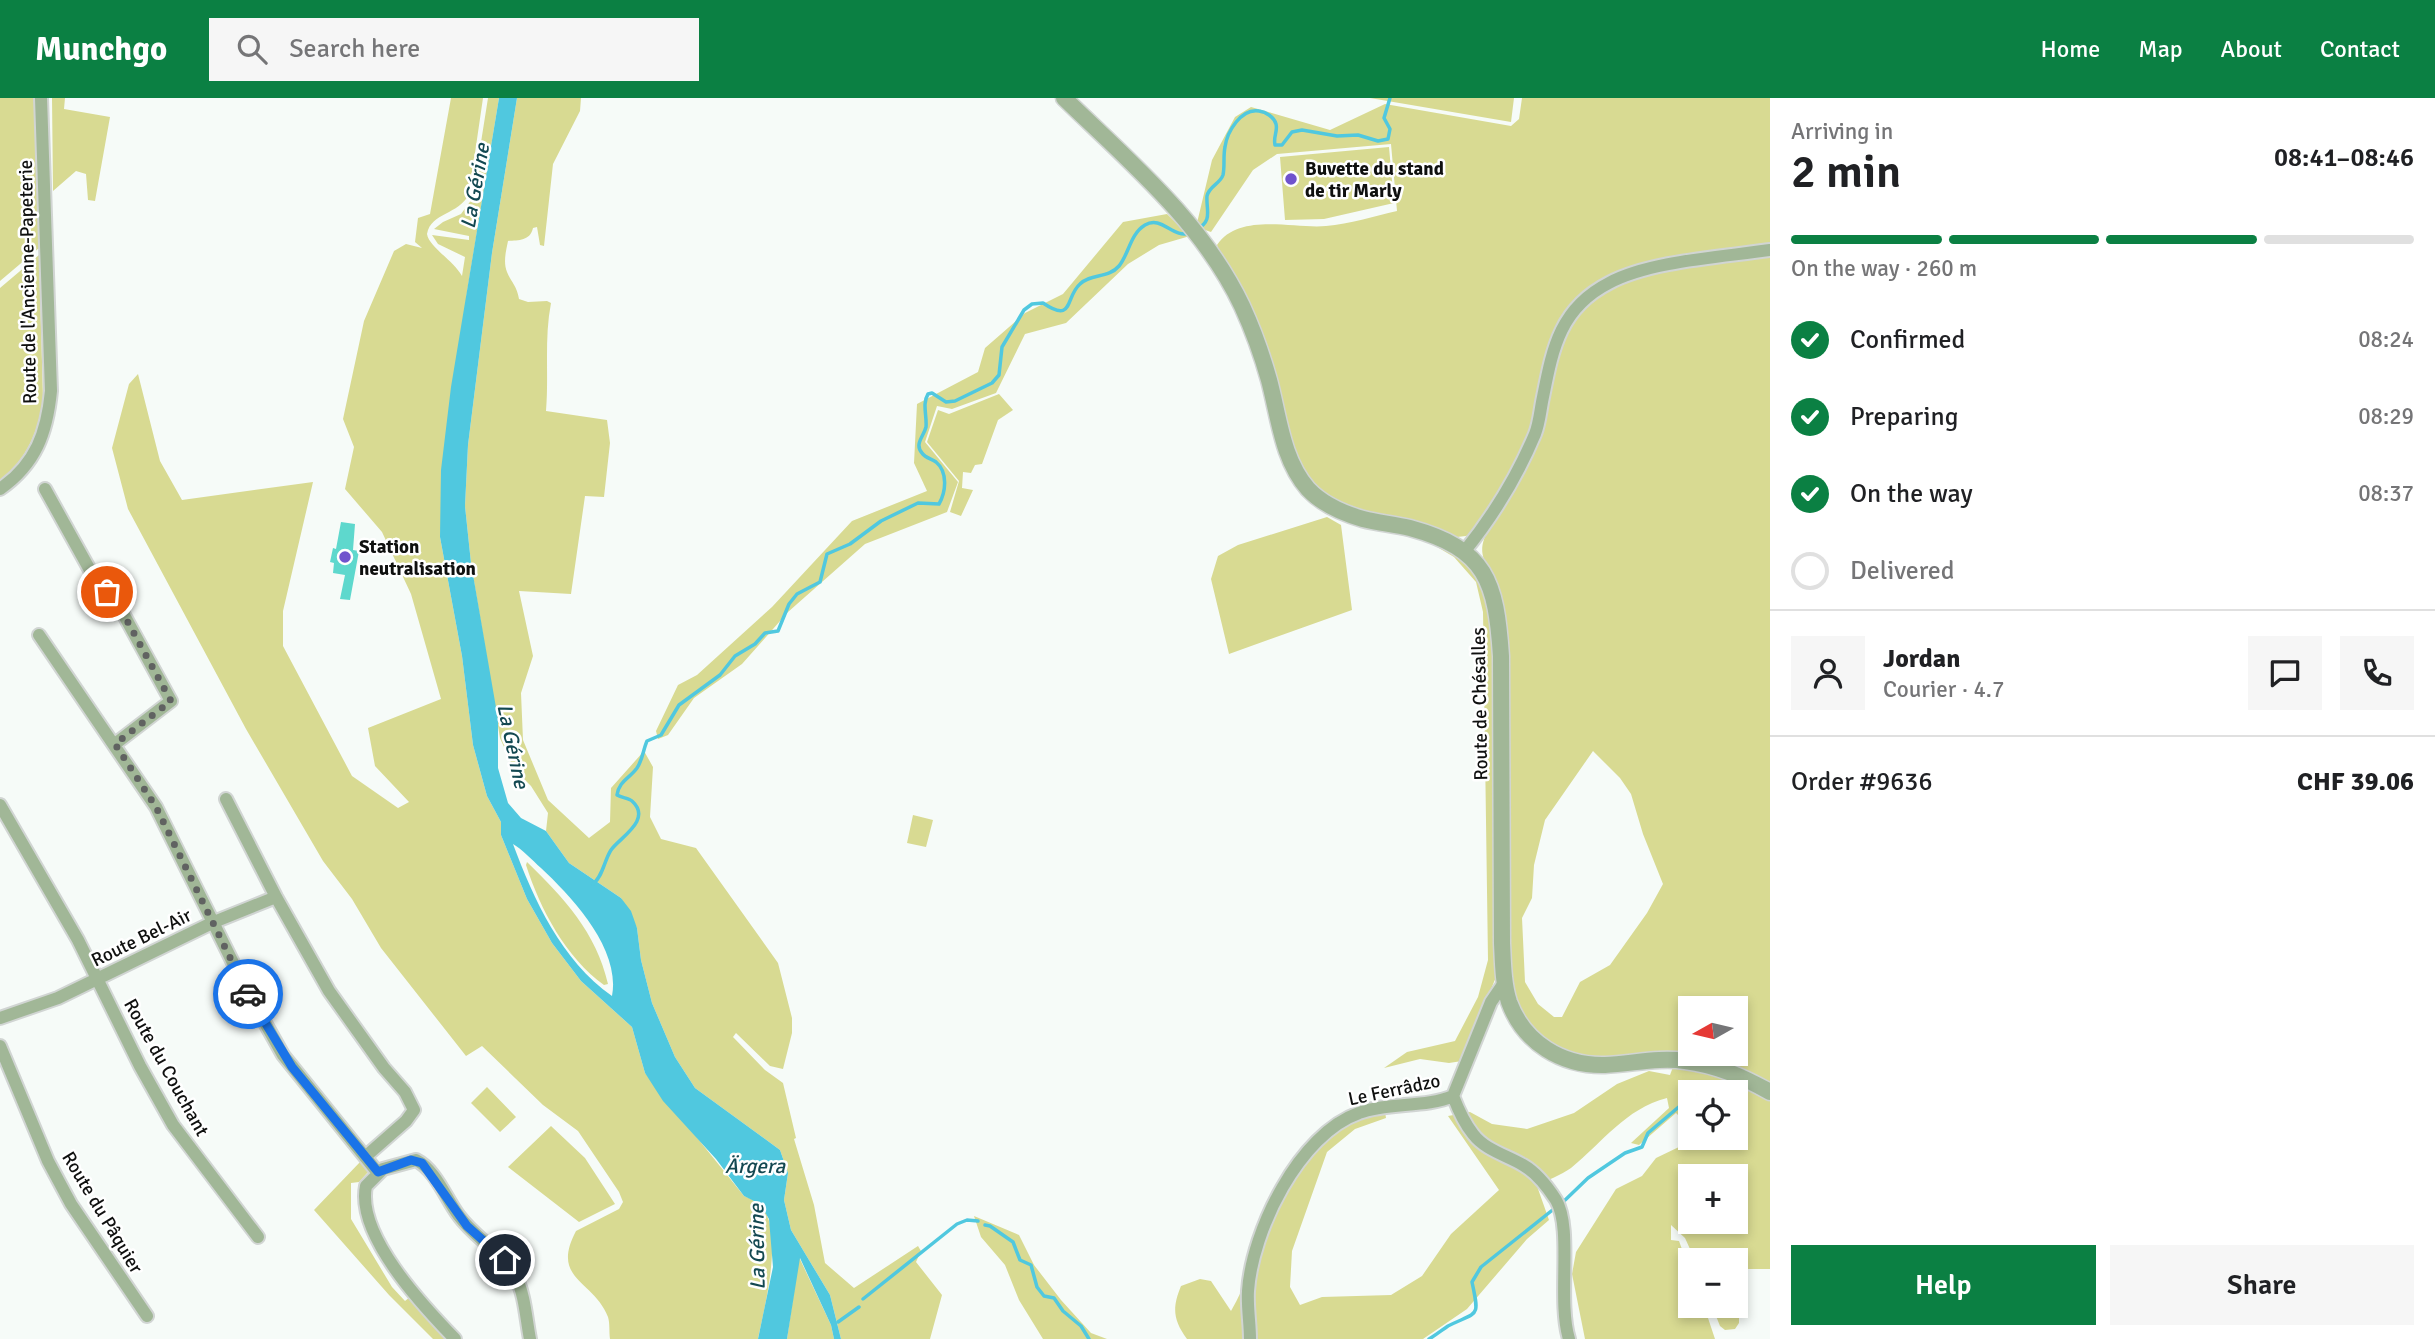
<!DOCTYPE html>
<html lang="en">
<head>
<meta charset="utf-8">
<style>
  :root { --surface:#fff; --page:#f6f6f6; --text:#202124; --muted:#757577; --line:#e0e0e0; --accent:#0b8043 }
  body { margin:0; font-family:Signika,sans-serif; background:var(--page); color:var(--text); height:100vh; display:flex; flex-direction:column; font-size:26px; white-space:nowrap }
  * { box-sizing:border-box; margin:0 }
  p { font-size:23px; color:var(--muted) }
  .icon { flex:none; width:38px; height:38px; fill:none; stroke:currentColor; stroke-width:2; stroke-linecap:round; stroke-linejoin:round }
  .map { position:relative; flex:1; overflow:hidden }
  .details { display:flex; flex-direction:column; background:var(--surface); width:665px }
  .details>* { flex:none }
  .needle { width:46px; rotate:262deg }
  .fabs { position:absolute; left:1678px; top:898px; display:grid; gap:14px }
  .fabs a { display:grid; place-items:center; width:70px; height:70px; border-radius:0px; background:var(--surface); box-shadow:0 4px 10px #0003; font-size:35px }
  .pin { position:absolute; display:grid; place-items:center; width:60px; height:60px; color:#fff; margin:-30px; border:4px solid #fff; border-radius:50%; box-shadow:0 2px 7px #0007 }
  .courier { position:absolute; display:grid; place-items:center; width:70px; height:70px; margin:-35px; border:5px solid #1a73e8; border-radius:50%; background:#fff; color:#222; box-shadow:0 2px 9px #0007 }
  .summary em { font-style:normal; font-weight:600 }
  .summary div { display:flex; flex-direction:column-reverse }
  .summary { display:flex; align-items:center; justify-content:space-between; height:119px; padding:0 21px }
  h1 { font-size:46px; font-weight:600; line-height:52px }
  .bar { display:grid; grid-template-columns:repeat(4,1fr); gap:10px 7px; align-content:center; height:84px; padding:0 21px }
  .bar i { height:9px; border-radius:5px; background:var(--line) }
  .bar .selected { background:var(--accent) }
  .bar p { grid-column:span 4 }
  .line { display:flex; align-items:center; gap:18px; padding:0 21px; border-top:2px solid var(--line) }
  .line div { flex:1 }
  .round { display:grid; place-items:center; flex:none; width:74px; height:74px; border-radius:0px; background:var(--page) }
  ol { padding:0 21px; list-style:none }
  li { display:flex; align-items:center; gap:21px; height:77px }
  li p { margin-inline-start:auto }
  li .icon { padding:7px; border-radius:50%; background:var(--accent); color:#fff; stroke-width:4 }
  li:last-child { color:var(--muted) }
  li i { width:38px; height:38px; border:4px solid var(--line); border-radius:50% }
  .button { display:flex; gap:14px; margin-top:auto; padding:14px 21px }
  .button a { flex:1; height:80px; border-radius:0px; background:var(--accent); color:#fff; font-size:28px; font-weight:600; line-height:80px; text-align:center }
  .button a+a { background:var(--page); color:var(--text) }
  header { display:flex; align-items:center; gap:42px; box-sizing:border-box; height:98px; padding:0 35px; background:var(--accent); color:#fff }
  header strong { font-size:33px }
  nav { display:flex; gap:38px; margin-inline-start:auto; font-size:24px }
  .search { width:490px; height:63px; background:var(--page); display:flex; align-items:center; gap:18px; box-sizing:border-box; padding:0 24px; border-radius:0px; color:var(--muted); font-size:26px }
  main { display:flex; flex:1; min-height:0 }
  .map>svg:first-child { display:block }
</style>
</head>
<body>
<header>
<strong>Munchgo</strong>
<div class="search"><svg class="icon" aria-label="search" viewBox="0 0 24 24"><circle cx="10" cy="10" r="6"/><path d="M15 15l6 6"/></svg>Search here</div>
<nav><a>Home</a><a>Map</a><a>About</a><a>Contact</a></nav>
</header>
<main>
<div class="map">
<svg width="1770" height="1241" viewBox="0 0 1770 1241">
  <rect width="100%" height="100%" fill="#f6fbf8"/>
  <path fill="#d8da92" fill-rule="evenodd" d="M0,0H35L39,150L0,183Z
    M52,0H65L64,11L110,19L95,103L88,102L86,76L76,73L53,93Z
    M451,0H483L469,96C459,117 431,114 427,136C429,149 453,162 462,178L465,159L438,146L432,137L469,142V138L434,131L443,124L461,116L472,101L488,0H499L467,194L440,439L462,558L473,647L487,698L501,724V737L527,801L552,845L581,883L632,929L645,975L744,1098C748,1100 755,1102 759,1106C786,1129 764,1211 758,1241H610C609,1234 610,1225 608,1219C594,1182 550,1182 576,1133L619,1111L623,1104L619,1094L578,1033L543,1007L482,948L466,958L381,850L352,801L323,763L246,631L128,411L112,350L129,286L138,276L160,363L182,402L313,384L283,513V548L352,678L398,710L409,704L375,668L368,630L441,601L411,496L382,434L345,391L354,349L343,321L364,223L394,153L406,146L422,150L415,144L418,120L430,116Z
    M517,0H581L580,13L553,66L544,148L540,147L537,129L533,130C530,143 519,142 508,143C506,153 503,164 507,174C511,184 517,188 519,201L528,204L547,203L551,205C544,241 549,277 546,313L607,322L610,345L604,399L585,398L571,496L519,493L533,558L521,595L523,642L548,702L589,740L610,724L611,690L644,653L653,669L650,719L661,741L696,750L778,865L792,920V935L783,971L770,968L736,935L733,939L765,972L783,985L796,1040L794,1041L814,1107L825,1165L854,1190L918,1148L921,1153L916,1164L942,1197L930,1241H841L830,1197L791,1132L784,1102L788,1075L780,1052L695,990L675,959L652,905L641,862L637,830L621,800L569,765L546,733L548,715L531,688L514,671L500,640L471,465L465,408L468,347L492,155Z
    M1370,0H1514L1511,24Z
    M1522,0H1770V987L1740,971L1580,960L1547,948L1521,920L1509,882L1504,513C1503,506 1502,498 1499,492C1488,462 1472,460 1491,426L1466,438L1457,439L1409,423L1344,409L1313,389L1292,354L1217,147C1239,114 1293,131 1326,128C1350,126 1374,118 1397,113L1391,46L1277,56L1253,72L1211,134L1205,132L1197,125L1212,62L1235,19L1251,9L1330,32L1385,6L1511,28L1519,21ZM1593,653L1620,680L1631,696L1643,736L1663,786L1647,815L1610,867L1580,884L1562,919H1554L1538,906L1525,884L1522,820L1532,800L1534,767L1545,722ZM1690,910H1736V956H1690Z
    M1389,49L1394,105L1324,121L1285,122L1280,59Z
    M1167,116L1190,138L1159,147L1128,166L1066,225L1025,236L996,295L952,311L937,308L925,344L958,384L947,414L865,446L788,514L742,566L694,600L668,637L658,641L656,633L678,587L697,577L772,509L852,423L927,393L914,365L917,306L978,274L985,250L1025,215L1063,196L1123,124Z
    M39,157L43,300C39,332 27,362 0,382V190Z
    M999,296L1013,312L998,322L982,366L975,367L971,375L963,374L962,390L973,392L961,418L950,414L959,383L927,344L938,312L949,316Z
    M1327,419L1341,427L1352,512L1229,556L1211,481L1218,458L1238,447Z
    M1417,437C1431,444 1445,449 1458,457C1491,478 1493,522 1495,557L1496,879L1462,963L1449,965L1420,961L1384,970L1407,954L1455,943L1478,899L1488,862L1483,514L1476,484L1454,459Z
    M913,717L933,722L926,749L907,745Z
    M527,764C564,800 596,834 608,886L604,887C566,860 540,811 526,767Z
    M1673,969C1710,973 1738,984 1770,1002V1171H1742L1736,1183V1172L1740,1171L1736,1169V1162H1695L1685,1140L1671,1127V1142L1679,1143L1690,1173V1208H1704L1715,1241H1585L1572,1176L1576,1154L1616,1091L1642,1078L1656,1060L1681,1048L1701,1040H1736V994H1690V1029L1676,1015L1639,1047L1631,1045L1669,1010L1667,1000C1625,1011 1603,1044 1571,1070C1561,1077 1547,1082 1537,1088L1549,1122L1527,1141L1467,1211L1423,1241H1187C1173,1222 1172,1210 1181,1188L1200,1181L1211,1183L1231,1213C1271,1143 1289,1024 1385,1014L1386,1020L1355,1031L1327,1054L1292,1153L1290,1189L1300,1207L1322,1199L1391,1197L1422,1178L1451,1136L1499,1092L1448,1018L1470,1014L1492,1026L1527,1031L1574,1015L1617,986L1649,973L1670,977ZM1690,1078H1736V1124H1690Z
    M487,989L516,1019L500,1034L471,1005Z
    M551,1028L585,1060L615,1106L579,1124L508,1069Z
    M361,1063L369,1073L359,1084L351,1085V1121L392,1189L405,1203L410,1199L452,1241H433L389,1197L314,1112Z
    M974,1118L1019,1137L1034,1167L1061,1202L1091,1235L1107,1241H1043L1019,1202L1005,1167L981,1139Z
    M799,1159L831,1227L834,1241H787Z
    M1736,1191L1739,1192V1225L1735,1231L1725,1232L1720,1228L1712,1208H1736Z"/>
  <path fill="#50c8df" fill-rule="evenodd" d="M499,0H517L492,155L468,347L465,408L471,465L498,621V670L508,705L521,720L546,733L569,765L621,800L631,813L637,830L641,862L652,905L675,959L695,990L780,1052L788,1075L784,1102L791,1132L830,1197L841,1241H834L831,1227L800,1160L787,1241H758L773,1169L769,1121L760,1106L744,1098L716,1061L663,1003L645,975L632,929L581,883L552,845L527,801L501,737V724L487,698L473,647L462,558L440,439L441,372L451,289ZM513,746C522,751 532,762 541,770C572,799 621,851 612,898C561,862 534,802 513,746Z"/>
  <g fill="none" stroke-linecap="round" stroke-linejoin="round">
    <path stroke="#50c8df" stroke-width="3.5" d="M1197,131C1213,123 1206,112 1207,98C1209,88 1220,86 1223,77C1225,68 1223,58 1225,49C1227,34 1241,10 1259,13C1266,14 1274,19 1276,26C1278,33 1273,39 1275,47H1282L1292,34L1302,32L1337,38L1358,37L1378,43L1388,41L1390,31L1384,20L1390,0
      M593,786C603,778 604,763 611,752C619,740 653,722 632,703C629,700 622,700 617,697C619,683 630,680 637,670C643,661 643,652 647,643L661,637L679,607L720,577L735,558L755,546L765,535L778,533L789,506L797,496L820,484L827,456L850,446L881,423L918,405L939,406C946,394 948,374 936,364C932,361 925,360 922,355C914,346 924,338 926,329C927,317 922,306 928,296L932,295L946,304L955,303L992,285L999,277L1002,249L1024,212L1032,206L1043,205C1074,226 1065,199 1080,186C1091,175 1108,181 1119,168C1129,156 1130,136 1145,127C1162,117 1173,141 1190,135
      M1561,1106L1588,1080L1625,1055L1642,1049L1648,1035L1681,1007
      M985,1127L990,1128L1013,1144L1020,1162L1031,1167L1037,1189L1044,1198L1054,1200L1063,1213L1081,1228L1089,1241
      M863,1201L957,1126L967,1122L978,1123
      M838,1224L859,1209
      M1429,1241C1436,1237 1442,1232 1448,1228C1478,1213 1480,1221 1472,1184L1481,1169L1555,1110"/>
  </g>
  <path fill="#5ed8cd" d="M341,424L355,426L353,452L359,453L350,502L340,501L345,477L333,475L334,465L330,464L333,450L336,451Z"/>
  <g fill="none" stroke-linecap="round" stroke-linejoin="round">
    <g stroke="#d1d5d3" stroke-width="16">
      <path id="minor" d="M0,391C36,366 47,334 51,293L41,0
        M45,391L101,492L113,497L171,603L115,646
        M1464,454C1493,418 1517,379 1535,336C1539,326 1540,315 1542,304C1552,254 1558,211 1609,185C1650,163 1723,159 1770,152
        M39,537L156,709L246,891L283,957L378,1075
        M226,701L276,799L329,893L384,970L405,994L414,1012L406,1023L365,1059
        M0,707L78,842L140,968L173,1027L258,1139
        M0,920L58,900L214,824L276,799
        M0,948L48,1063L71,1106L147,1218
        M1453,998C1458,1011 1464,1025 1473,1036C1485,1052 1506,1057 1523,1067C1537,1075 1547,1088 1556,1102C1573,1131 1557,1201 1569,1241
        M1453,998L1491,904L1504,885
        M455,1241C423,1208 356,1137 366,1088L383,1071L416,1062C436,1072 446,1101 459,1118C475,1140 501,1153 515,1177C525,1196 526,1221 530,1241
        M1250,1241C1250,1225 1247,1209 1248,1193C1252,1133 1299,1036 1359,1015C1387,1004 1426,1010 1453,998"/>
    </g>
    <g stroke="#d1d5d3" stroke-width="19">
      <path id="tertiary" d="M1064,0C1129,63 1203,125 1242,208C1253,232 1262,257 1269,282C1279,319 1282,361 1308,391C1323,407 1342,415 1363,421C1378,425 1394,426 1410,430C1487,451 1496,484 1501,558L1502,845C1503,865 1503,885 1509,904C1524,945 1562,968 1605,967C1632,966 1658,959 1685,963C1717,967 1743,979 1770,994"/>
    </g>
    <use href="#minor" stroke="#a1b797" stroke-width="12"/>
    <use href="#tertiary" stroke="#a1b797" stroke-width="16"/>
  </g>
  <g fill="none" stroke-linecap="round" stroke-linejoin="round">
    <path stroke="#606261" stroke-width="7" stroke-dasharray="0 12.6" d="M107,494L113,497L171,603L115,646L156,709L248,896"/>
    <path stroke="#1a73e8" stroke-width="9" d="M248,896L292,969L378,1074L411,1062L422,1065L467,1128L505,1162"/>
  </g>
  <g fill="#7053cd" stroke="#fff" stroke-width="2.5">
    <circle cx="1291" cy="81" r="7"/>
    <circle cx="345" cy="459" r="7"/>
  </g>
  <g text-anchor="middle" stroke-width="5" stroke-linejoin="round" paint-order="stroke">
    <g font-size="19" font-weight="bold" fill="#0f100f" stroke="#fff" text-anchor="start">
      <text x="1305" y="77">Buvette du stand<tspan x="1305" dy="22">de tir Marly</tspan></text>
      <text x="359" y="455">Station<tspan x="359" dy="22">neutralisation</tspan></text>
    </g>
    <g font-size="19" fill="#0f100f" stroke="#fff">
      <text transform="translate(27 184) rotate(-91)" y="7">Route de l'Ancienne-Papeterie</text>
      <text transform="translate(1479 606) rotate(-91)" y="7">Route de Chésalles</text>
      <text transform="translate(141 839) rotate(-26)" y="7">Route Bel-Air</text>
      <text transform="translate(167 969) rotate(61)" y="7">Route du Couchant</text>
      <text transform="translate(1394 991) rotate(-12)" y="7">Le Ferrâdzo</text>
      <text transform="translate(103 1114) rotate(59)" y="7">Route du Pâquier</text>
    </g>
    <g font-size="21" font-style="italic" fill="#134851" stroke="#fff">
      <text transform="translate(475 88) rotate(-80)" y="7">La Gérine</text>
      <text transform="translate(513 648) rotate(78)" y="7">La Gérine</text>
      <text x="755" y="1075">Ärgera</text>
      <text transform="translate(757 1149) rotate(-91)" y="7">La Gérine</text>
    </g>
  </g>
</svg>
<div class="fabs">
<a><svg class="needle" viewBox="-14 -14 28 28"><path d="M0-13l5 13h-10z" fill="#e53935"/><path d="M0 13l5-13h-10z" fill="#757577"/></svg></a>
<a><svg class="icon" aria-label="locate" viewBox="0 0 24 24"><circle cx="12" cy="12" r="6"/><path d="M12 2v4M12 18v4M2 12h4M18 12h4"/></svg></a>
<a>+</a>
<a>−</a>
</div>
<div class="pin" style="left:107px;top:494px;background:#ea580c"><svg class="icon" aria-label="bag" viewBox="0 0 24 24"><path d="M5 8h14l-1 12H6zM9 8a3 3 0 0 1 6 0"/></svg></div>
<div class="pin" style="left:505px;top:1162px;background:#1f2937"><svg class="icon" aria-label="home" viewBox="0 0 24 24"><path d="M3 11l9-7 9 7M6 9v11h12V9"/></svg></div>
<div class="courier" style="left:248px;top:896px"><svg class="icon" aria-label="car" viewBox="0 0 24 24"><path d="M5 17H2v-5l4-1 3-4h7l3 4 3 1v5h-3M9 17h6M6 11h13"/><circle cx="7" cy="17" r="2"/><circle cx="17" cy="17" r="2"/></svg></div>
</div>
<section class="details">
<div class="summary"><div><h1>2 min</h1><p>Arriving in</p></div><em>08:41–08:46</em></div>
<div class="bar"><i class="selected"></i><i class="selected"></i><i class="selected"></i><i></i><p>On the way · 260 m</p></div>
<ol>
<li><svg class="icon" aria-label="check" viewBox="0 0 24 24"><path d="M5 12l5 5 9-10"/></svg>Confirmed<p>08:24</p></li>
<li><svg class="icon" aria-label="check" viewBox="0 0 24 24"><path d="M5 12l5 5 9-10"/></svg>Preparing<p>08:29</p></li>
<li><svg class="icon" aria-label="check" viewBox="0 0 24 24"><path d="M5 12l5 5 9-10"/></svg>On the way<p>08:37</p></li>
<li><i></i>Delivered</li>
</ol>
<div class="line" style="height:126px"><a class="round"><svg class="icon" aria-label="person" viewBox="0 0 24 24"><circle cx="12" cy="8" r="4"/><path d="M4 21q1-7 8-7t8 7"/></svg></a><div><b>Jordan</b><p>Courier · 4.7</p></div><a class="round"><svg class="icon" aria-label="chat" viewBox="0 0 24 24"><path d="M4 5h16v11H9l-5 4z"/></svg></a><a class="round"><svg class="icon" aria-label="phone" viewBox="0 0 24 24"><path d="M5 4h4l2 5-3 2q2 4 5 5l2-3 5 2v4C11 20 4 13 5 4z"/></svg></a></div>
<div class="line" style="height:91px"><div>Order #9636</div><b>CHF 39.06</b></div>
<div class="button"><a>Help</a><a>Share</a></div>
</section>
</main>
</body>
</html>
